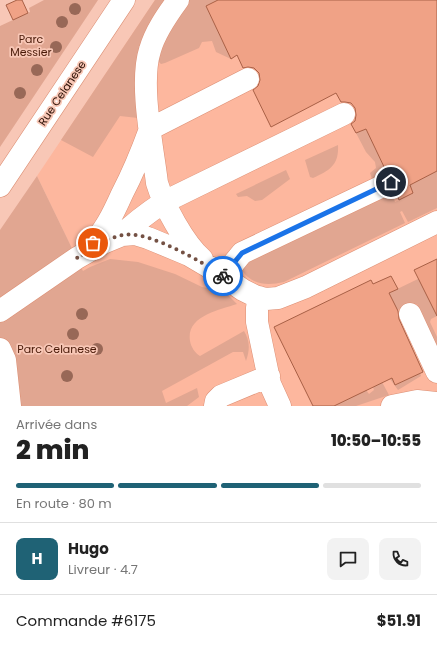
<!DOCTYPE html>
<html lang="fr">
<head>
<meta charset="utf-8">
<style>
  :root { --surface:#fff; --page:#f2f2f2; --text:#222; --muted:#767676; --line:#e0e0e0; --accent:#1f6275 }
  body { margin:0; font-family:Poppins,sans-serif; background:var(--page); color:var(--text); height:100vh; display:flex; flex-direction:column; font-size:15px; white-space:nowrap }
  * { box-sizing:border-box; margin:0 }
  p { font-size:13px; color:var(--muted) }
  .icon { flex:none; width:22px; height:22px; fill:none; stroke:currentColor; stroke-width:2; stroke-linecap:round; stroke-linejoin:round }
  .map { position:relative; height:406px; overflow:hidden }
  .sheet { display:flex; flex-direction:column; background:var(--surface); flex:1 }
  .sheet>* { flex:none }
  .pin { position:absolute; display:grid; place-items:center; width:34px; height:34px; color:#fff; margin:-17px; border:2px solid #fff; border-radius:50%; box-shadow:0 1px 4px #0007 }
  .courier { position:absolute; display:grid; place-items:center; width:40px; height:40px; margin:-20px; border:3px solid #1a73e8; border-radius:50%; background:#fff; color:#222; box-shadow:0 1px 5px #0007 }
  .overview em { font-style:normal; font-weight:800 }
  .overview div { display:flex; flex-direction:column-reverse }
  .overview { display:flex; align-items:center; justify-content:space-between; height:68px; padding:0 16px }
  h1 { font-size:26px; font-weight:800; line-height:30px }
  .bar { display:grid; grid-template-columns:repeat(4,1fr); gap:6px 4px; align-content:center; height:48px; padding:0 16px }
  .bar i { height:5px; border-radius:3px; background:var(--line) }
  .bar .on { background:var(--accent) }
  .bar p { grid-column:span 4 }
  .line { display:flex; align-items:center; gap:10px; padding:0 16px; border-top:1px solid var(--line) }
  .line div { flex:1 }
  .round { display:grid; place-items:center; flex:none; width:42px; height:42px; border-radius:8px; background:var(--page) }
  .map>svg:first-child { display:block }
</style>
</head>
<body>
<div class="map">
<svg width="437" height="406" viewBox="0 0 437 406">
  <rect width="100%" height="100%" fill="#f8c7b6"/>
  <path fill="#fdb79e" d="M155,0H437V406H148L37,176Z"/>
  <path fill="#e1a691" d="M44,0H98L0,147V26L30,12L29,8Z
    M155,0H171L138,118L120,116L93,157L61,140Z
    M185,0H218L206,6L231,59L216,52L212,41L202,42L199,48L165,63L161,64L158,61L163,39Z
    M366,129L388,176L372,179L370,173L376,168L375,162L366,152L356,133Z
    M338,145C339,165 330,170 313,178L310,177L305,160Z
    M286,170L290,179L262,200L255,201L247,196L238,197L236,194Z
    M437,171V208L408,222L402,211L400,212L405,223L284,282C266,286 250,285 240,267L244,260L392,192L395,202L413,193L410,185Z
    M37,176L83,271L90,267L110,259L138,262L175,274L202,287L224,291L237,304C219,310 186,316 190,341C191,347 195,353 200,356L244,331C250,341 250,350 246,361L243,352H233L162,391L166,403L197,388L199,397L187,406H0V230Z
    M420,278L437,316L431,319L430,322L437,337V350L417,304L397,310L389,293Z
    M420,373L421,376L398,390L390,379L392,377L396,385Z
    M382,382L389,395L356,406H334L366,390L369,394L374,390L373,387Z"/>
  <path fill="#f0a286" stroke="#a86046" d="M17,0H22L28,13L13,20L6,5Z
    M218,0H437V171L410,185L413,193L399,200L396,193L401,189L403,183L402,176L398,172L392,170L386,171L366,129L356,133L351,124L355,121L356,115L355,108L351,103L345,102H341L336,93L271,127L253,90L258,86L260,80L259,73L254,68L248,67L243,68L237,55L231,59L206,6Z
    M437,259V316L414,270Z
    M391,276L398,289L389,293L398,311L399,319L423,372L395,385L392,378L334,406H313L274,327L371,280L373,284Z"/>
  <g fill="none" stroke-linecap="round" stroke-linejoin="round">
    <g stroke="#dc8f74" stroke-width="23">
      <path id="minor" d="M178,0C167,15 155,32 150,50C139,84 153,148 157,183C164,206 184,243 202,259
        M0,186L124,0
        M122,235C135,222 149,212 164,202L344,114
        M88,248C104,233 113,214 122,194C133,173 142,151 150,129L248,79
        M226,278L233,264L242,253L391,182
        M259,297L257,308V322L270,384L280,406
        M0,311L77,258L105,242L122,235L135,234L148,238L189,255L211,268L243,290L255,296L266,299L278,298L306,287L437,222
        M410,314L437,372
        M0,349L5,360L10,406
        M215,406L216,401L221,396L269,376
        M392,406L417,401L437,403"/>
    </g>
    <use href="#minor" stroke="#fff" stroke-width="22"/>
  </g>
  <g fill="#986857">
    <circle cx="75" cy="9" r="6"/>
    <circle cx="62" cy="22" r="6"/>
    <circle cx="56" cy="47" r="6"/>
    <circle cx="37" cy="70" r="6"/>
    <circle cx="20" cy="93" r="6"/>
    <circle cx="82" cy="314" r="6"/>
    <circle cx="73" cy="334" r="6"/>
    <circle cx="97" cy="349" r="6"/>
    <circle cx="67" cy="376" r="6"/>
  </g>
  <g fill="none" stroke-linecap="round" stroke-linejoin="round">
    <path stroke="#745144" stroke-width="4" stroke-dasharray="0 7.2" d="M93,243L77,258C89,251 109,237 123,235C148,230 202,262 223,276"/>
    <path stroke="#1a73e8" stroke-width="5" d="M223,276L226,278L233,264L242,253L391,182"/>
  </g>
  <g text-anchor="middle" stroke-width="3.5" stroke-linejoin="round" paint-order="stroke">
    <g font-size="11" fill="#4a1b09" stroke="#f8c7b6">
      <text x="31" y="43">Parc<tspan x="31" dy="13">Messier</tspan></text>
      <text x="57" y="353">Parc Celanese</text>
    </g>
    <g font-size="11" fill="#2d1107" stroke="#f8c7b6">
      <text transform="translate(62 93) rotate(-56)" y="4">Rue Celanese</text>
    </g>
  </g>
</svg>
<div class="pin" style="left:93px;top:243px;background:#ea580c"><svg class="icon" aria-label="bag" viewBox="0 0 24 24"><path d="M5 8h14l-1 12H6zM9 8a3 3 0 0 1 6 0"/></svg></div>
<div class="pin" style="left:391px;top:182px;background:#1f2937"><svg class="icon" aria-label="home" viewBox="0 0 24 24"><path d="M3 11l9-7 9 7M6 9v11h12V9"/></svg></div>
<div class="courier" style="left:223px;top:276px"><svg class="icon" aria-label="bike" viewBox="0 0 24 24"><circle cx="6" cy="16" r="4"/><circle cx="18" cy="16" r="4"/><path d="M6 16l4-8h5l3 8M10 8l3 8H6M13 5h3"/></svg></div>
</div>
<section class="sheet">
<div class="overview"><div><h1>2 min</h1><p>Arrivée dans</p></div><em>10:50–10:55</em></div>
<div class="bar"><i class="on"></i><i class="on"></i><i class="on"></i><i></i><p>En route · 80 m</p></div>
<div class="line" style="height:72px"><b class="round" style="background:var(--accent);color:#fff">H</b><div><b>Hugo</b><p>Livreur · 4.7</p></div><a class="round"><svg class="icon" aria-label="chat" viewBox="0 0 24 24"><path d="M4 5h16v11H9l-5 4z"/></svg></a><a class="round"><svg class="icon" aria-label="phone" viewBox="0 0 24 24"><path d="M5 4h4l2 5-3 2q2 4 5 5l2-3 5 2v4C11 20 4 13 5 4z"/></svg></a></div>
<div class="line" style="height:52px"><div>Commande #6175</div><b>$51.91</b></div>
</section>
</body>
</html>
